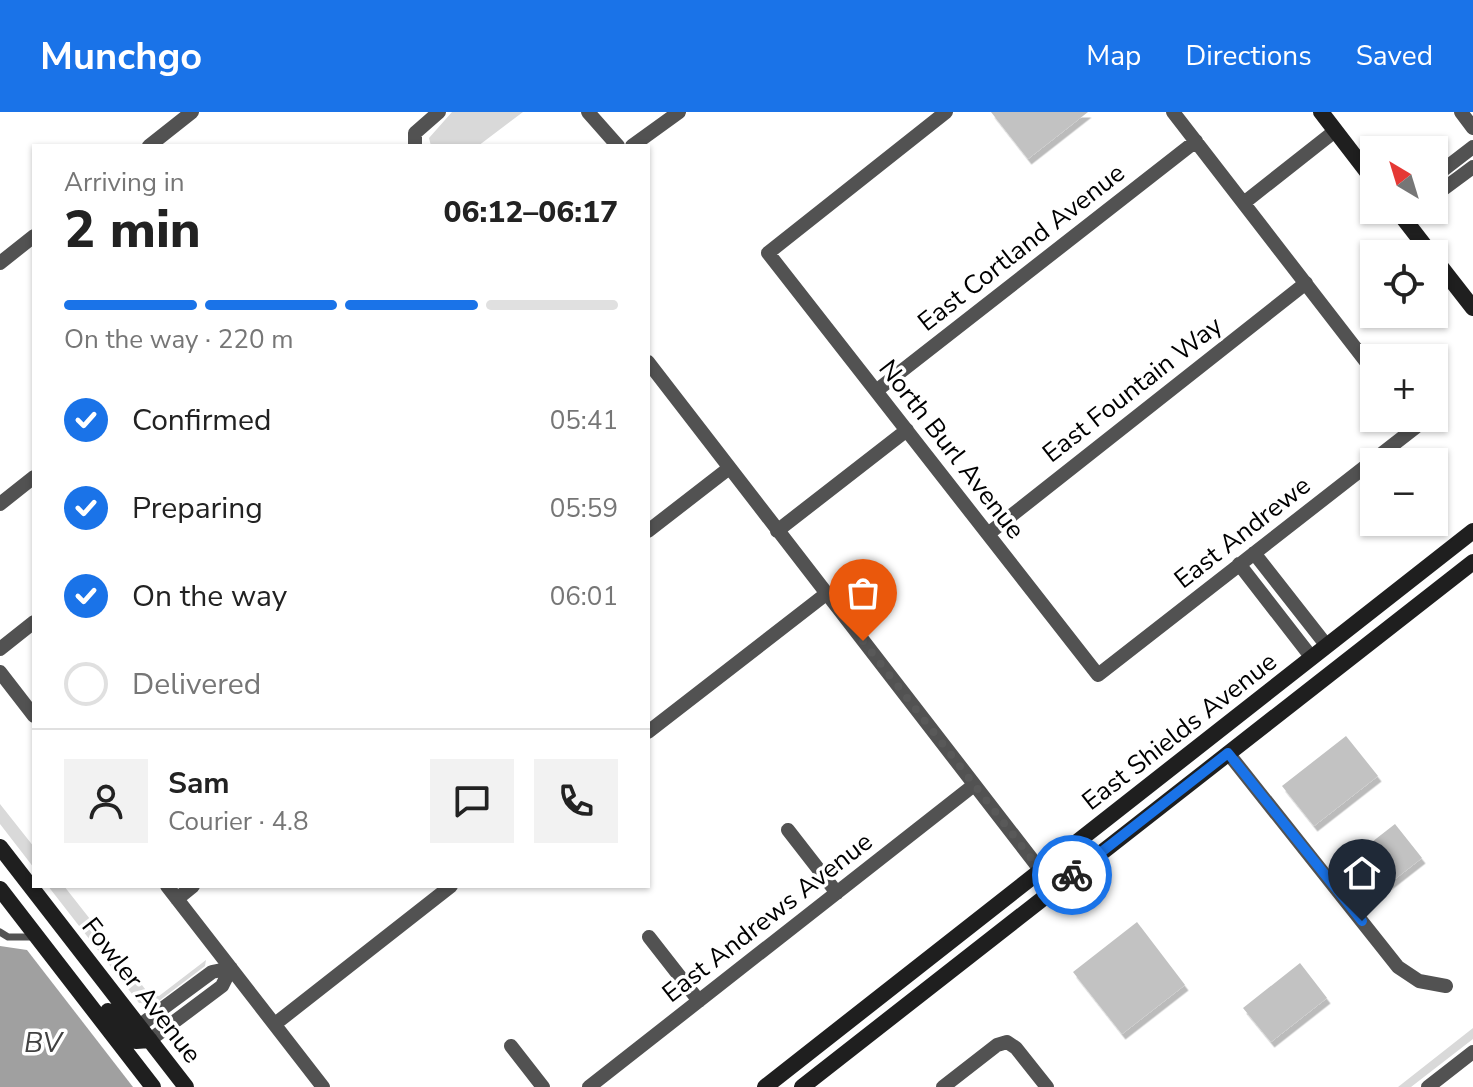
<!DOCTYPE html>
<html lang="en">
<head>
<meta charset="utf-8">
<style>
  :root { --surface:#fff; --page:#f2f2f2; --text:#222; --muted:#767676; --line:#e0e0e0; --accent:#1a73e8 }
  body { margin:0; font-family:"Nunito Sans",sans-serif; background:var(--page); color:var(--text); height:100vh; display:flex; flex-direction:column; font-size:30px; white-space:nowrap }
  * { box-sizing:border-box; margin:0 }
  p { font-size:26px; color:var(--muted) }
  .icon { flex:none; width:44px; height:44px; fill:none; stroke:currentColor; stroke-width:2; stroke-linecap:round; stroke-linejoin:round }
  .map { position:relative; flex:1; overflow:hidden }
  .details { position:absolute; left:32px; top:32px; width:618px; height:744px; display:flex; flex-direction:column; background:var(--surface); border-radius:0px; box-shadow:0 2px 6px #0004 }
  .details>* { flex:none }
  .needle { width:52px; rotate:322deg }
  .controls { position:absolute; left:1360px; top:24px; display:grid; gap:16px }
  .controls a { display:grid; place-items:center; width:88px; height:88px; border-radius:0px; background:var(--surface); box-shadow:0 2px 6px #0004; font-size:40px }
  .pin { position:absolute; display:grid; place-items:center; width:68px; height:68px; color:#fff; margin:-82px -34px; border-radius:50% 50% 50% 0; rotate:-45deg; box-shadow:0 0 8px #0007 }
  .pin .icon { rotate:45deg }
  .courier { position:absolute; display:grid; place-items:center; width:80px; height:80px; margin:-40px; border:6px solid #1a73e8; border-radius:50%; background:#fff; color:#222; box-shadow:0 2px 10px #0007 }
  .overview em { font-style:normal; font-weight:800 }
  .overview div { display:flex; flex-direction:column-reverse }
  .overview { display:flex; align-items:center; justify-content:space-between; height:136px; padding:0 32px }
  h1 { font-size:52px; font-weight:800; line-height:60px }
  .bar { display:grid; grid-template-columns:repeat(4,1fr); gap:12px 8px; align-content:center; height:96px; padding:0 32px }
  .bar i { height:10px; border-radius:6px; background:var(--line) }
  .bar .active { background:var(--accent) }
  .bar p { grid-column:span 4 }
  .line { display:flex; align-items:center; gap:20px; padding:0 32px; border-top:2px solid var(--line) }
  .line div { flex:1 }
  .round { display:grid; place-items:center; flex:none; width:84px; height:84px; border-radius:0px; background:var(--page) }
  ol { padding:0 32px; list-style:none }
  li { display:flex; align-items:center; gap:24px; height:88px }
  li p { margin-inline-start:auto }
  li .icon { padding:8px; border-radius:50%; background:var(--accent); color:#fff; stroke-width:4 }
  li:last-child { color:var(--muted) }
  li i { width:44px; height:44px; border:4px solid var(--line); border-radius:50% }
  header { display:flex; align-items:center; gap:48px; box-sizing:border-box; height:112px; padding:0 40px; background:var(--accent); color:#fff }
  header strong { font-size:38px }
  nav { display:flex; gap:44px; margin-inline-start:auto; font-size:28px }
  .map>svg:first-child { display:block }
</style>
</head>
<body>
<header>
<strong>Munchgo</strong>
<nav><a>Map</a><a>Directions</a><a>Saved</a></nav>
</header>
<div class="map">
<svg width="1473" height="975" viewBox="0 0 1473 975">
  <defs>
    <filter id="shadow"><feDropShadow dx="3.5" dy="5.5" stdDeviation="0" flood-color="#0004"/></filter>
  </defs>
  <rect width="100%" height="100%" fill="#fff"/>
  <path fill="#d9d9d9" d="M452,0H523L478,34H431L429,26Z
    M0,692L34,735V756L0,712Z
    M48,774H64L149,882L159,884L206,848L205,854L155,892L139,891Z
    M1473,916V927L1411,975H1398Z"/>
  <path fill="#a0a0a0" d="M0,834L27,838L133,975H0Z"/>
  <path fill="#c2c2c2" filter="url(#shadow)" d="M991,0H1088L1028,47Z
    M1346,624L1378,664L1314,714L1282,674Z
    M1395,712L1422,746L1372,785L1345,751Z
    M1137,810L1185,873L1122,922L1073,860Z
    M1300,851L1327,886L1271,930L1243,896Z"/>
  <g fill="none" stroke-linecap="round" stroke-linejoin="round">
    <path stroke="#525252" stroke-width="7" d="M0,820L8,825H36"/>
    <path stroke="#525252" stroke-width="14" d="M588,0L618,34
      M946,0L768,141L1098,563L1416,315L1409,306
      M1173,0L1374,260
      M1461,0L1473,16
      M149,34L192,0
      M415,34V21L439,0
      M632,34L679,0
      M1434,65L1473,35
      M1434,84L1473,55
      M1245,90L1335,19
      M0,151L34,124
      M648,250L1055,777
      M876,279L1196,29
      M0,392L34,365
      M648,419L728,357
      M777,419L907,318
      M988,422L1306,171
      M1254,441L1327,534
      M1239,452L1312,546
      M0,537L34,510
      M0,560L34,604
      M648,620L826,482
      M1228,641L1398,855L1419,869L1446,874
      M788,718L837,781
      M167,774L323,975
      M177,787L193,774
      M649,825L699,889
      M275,912L451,774
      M139,914L212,860L231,856
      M150,928L222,874L231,856
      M511,934L543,975
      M589,975L974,673
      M943,975L997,933L1007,930L1016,936L1047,975
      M1428,975L1473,940"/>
    <path stroke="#1f1f1f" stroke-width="16" d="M1321,0L1374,69
      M1397,98L1431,142
      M1434,146L1473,196
      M0,735L186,975
      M0,777L153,975
      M108,899L136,929L150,928
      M765,975L1473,419
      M802,975L1473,450"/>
  </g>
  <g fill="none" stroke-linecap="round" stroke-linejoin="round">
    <path stroke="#595959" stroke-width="8" stroke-dasharray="0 14.4" d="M863,529L1055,777L1072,763"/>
    <path stroke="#1a73e8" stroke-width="10" d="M1072,763L1228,641L1362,809"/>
  </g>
  <g text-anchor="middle" stroke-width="7" stroke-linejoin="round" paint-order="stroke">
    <g font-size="26" fill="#000" stroke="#fff">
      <text transform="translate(1021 135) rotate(-38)" y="9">East Cortland Avenue</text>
      <text transform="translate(1132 277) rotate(-38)" y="9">East Fountain Way</text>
      <text transform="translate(952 337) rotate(52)" y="9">North Burl Avenue</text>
      <text transform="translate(1242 420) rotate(-38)" y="9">East Andrewe</text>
      <text transform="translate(1179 619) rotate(-38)" y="9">East Shields Avenue</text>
      <text transform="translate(767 805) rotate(-38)" y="9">East Andrews Avenue</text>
      <text transform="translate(142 878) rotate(52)" y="9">Fowler Avenue</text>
    </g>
    <g font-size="28" font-style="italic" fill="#414141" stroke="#fff">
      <text x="43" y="940">BV</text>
    </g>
  </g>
</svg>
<div class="controls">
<a><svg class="needle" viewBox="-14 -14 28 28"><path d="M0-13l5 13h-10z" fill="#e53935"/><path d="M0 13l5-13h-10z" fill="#767676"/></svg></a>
<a><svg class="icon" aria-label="locate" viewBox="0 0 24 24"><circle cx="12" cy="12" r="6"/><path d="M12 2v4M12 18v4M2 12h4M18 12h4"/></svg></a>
<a>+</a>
<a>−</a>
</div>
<div class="pin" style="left:863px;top:529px;background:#ea580c"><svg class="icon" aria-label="bag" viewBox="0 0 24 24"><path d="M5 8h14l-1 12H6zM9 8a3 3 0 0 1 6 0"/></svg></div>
<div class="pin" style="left:1362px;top:809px;background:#1f2937"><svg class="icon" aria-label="home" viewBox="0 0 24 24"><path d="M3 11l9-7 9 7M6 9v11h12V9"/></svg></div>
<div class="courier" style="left:1072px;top:763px"><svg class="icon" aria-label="bike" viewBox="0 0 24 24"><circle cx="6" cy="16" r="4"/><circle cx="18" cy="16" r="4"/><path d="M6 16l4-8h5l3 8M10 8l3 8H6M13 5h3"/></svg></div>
<section class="details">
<div class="overview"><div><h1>2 min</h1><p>Arriving in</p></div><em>06:12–06:17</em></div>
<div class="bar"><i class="active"></i><i class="active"></i><i class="active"></i><i></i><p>On the way · 220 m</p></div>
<ol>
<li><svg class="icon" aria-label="check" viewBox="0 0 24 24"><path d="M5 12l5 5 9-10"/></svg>Confirmed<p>05:41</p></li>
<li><svg class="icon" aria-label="check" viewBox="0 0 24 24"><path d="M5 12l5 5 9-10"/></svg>Preparing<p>05:59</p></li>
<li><svg class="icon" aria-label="check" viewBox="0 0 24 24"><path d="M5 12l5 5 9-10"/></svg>On the way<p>06:01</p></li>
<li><i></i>Delivered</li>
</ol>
<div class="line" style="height:144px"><a class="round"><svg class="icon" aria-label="person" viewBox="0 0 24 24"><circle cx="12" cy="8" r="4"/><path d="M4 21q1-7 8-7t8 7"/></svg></a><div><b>Sam</b><p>Courier · 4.8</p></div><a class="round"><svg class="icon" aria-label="chat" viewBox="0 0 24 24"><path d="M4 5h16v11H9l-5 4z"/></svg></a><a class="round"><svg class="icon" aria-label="phone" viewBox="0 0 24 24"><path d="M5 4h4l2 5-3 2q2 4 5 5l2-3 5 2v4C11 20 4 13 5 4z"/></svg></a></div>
</section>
</div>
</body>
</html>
